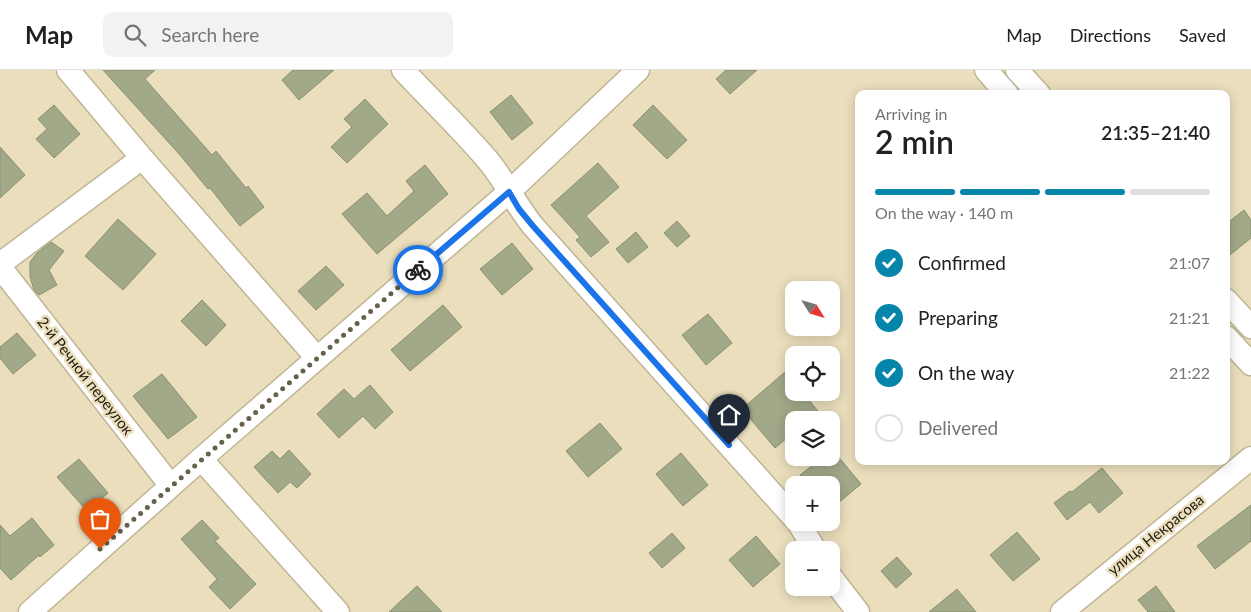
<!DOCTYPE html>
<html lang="en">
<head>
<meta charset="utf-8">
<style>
  :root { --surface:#fff; --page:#f2f2f2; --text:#202124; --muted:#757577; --line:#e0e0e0; --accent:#0585a9 }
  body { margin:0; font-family:Lato,sans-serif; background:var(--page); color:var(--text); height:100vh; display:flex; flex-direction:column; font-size:19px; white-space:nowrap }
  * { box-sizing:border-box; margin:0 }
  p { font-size:16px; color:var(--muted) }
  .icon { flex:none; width:28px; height:28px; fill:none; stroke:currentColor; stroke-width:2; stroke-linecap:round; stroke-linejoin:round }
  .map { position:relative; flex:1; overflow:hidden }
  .side { position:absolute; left:855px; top:20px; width:375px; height:375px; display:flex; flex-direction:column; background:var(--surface); border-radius:10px; box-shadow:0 2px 12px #0003 }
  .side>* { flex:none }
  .needle { width:32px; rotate:127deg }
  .fabs { position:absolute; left:785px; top:211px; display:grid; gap:10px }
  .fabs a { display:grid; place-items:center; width:55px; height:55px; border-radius:10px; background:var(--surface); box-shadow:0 2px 12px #0003; font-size:25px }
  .pin { position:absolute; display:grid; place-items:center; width:42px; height:42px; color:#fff; margin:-51px -21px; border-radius:50% 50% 50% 0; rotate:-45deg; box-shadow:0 0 5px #0007 }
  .pin .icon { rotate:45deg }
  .courier { position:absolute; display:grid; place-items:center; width:50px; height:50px; margin:-25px; border:4px solid #1a73e8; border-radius:50%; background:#fff; color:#222; box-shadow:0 1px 6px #0007 }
  .summary em { font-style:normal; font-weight:600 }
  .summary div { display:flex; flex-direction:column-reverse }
  .summary { display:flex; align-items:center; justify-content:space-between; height:85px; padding:0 20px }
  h1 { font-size:32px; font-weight:600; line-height:38px }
  .bar { display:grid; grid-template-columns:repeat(4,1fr); gap:8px 5px; align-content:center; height:60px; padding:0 20px }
  .bar i { height:6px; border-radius:4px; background:var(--line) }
  .bar .active { background:var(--accent) }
  .bar p { grid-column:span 4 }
  ol { padding:0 20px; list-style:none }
  li { display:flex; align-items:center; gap:15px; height:55px }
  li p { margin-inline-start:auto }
  li .icon { padding:5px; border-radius:50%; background:var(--accent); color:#fff; stroke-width:4 }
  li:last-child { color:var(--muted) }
  li i { width:28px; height:28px; border:2px solid var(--line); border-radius:50% }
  header { display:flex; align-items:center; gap:30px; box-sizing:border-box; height:70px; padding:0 25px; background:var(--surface); border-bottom:1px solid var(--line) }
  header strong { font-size:24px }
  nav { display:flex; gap:28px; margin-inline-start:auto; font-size:18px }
  .search { width:350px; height:45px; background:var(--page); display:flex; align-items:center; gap:12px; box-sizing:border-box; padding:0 18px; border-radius:10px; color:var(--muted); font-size:19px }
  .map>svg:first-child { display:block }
</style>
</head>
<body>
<header>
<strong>Map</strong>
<div class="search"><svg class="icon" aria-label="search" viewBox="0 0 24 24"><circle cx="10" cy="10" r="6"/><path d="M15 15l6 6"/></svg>Search here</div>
<nav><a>Map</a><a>Directions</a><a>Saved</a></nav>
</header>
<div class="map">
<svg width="1251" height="542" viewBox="0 0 1251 542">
  <rect width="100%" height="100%" fill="#eadebc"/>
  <path fill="#a2a989" stroke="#899070" d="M103,0H155L145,9L212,85L216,81L246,118L248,116L264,137L240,156L210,118L208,119L180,85Z
    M293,0H334L299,30L282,10Z
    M726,0H757L730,24L716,9Z
    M511,25L533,53L512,70L490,42Z
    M365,29L388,54L347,93L331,77L352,57L344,49Z
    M54,35L80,64L54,88L36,69L47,59L38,49Z
    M653,35L687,70L667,89L633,55Z
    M0,77L25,105L0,128Z
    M598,93L619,117L586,146L609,172L591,187L576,170L580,167L551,135Z
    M425,95L448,124L377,184L342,144L367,123L387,146L414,121L406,111Z
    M1244,140L1251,150V168L1226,188V154Z
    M118,149L156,184L123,220L85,186Z
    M677,151L690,166L677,177L664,163Z
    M636,162L648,177L628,193L616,179Z
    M51,172L64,181L49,200L57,215L39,225L34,220L30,207V192L37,183Z
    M512,173L533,199L502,225L480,199Z
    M326,196L344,215L316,240L298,221Z
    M202,230L226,255L206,276L181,251Z
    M443,235L462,257L410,301L391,280Z
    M708,244L732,273L706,295L682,265Z
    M17,263L36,285L13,304L0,288V277Z
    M785,302L794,313V322H802L818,341L808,350H794V362L775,378L742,339Z
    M162,304L197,347L168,369L133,326Z
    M370,315L393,342L375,359L363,346L339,368L317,344L344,319L354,329Z
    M600,353L622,379L588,407L566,381Z
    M832,379L861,414L831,439V415H808L800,405L822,388H831Z
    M289,380L311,404L297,418L290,412L278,423L254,397L272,381L280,389Z
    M681,383L708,415L683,436L656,404Z
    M79,389L108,423L87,441L57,407Z
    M1102,398L1123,423L1099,443L1090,432L1067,450L1054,433L1070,421L1072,422Z
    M1251,435V471L1215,499L1197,476Z
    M32,448L54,475L40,487L39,485L11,510L0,498V455L10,466Z
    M202,450L219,468L215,471L256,514L230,539L209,517L217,509L181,469Z
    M1017,462L1040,489L1013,511L990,485Z
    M672,463L685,478L662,498L649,483Z
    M756,466L780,494L753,517L729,490Z
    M897,487L912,504L896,518L881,501Z
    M417,516L442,542H389Z
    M1156,516L1175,542H1148L1138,530Z
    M957,519L976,542H929Z"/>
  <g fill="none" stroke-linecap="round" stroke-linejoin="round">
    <g stroke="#c0b594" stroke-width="25">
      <path id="minor" d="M68,0L142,88L317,288
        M403,0C430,29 459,57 485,87C504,108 515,134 533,156L794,448
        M986,0L1007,24
        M1017,0L1039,24
        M0,194L142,88
        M0,197L171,416
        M1226,230L1251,257
        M1226,267L1251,294
        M201,389L338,542
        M798,452L815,480
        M831,507L858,542
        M30,542L201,389L509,122L638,0
        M1062,542L1251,388"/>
    </g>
    <use href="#minor" stroke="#fff" stroke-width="22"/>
  </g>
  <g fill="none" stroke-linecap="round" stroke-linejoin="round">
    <path stroke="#67604c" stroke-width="5" stroke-dasharray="0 9" d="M100,479L418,200"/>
    <path stroke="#1a73e8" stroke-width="6" d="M418,200L509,122L519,139L533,156L729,375"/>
  </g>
  <g text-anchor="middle" stroke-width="5" stroke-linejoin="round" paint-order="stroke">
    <g font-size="15" fill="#201c0f" stroke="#eadebc">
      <text transform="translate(85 306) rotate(52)" y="5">2-й Речной переулок</text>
      <text transform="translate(1156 465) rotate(-39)" y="5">улица Некрасова</text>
    </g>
  </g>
</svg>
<div class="fabs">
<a><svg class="needle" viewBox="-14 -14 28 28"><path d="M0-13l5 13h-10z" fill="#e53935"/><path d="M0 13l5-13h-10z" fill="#757577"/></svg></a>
<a><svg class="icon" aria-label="locate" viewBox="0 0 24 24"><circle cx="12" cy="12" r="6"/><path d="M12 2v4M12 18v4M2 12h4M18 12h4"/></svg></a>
<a><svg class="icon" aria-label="layers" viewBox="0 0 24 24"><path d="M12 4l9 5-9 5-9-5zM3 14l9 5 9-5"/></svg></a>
<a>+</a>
<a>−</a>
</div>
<div class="pin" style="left:100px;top:479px;background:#ea580c"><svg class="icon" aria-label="bag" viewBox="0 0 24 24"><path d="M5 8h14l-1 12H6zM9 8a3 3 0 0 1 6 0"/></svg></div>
<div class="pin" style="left:729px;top:375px;background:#1f2937"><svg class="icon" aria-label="home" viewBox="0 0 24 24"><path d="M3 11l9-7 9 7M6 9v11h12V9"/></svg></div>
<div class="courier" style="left:418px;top:200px"><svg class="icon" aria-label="bike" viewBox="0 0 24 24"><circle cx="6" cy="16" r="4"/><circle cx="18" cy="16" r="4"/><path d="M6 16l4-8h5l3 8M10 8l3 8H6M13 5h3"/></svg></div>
<section class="side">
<div class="summary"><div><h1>2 min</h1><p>Arriving in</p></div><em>21:35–21:40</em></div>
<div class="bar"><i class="active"></i><i class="active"></i><i class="active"></i><i></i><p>On the way · 140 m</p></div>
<ol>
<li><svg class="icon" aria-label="check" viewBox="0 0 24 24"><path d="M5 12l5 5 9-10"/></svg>Confirmed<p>21:07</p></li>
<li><svg class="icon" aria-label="check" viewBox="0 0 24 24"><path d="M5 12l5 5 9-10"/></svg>Preparing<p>21:21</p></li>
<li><svg class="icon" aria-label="check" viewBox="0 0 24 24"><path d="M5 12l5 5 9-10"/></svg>On the way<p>21:22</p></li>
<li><i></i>Delivered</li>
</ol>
</section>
</div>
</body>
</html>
